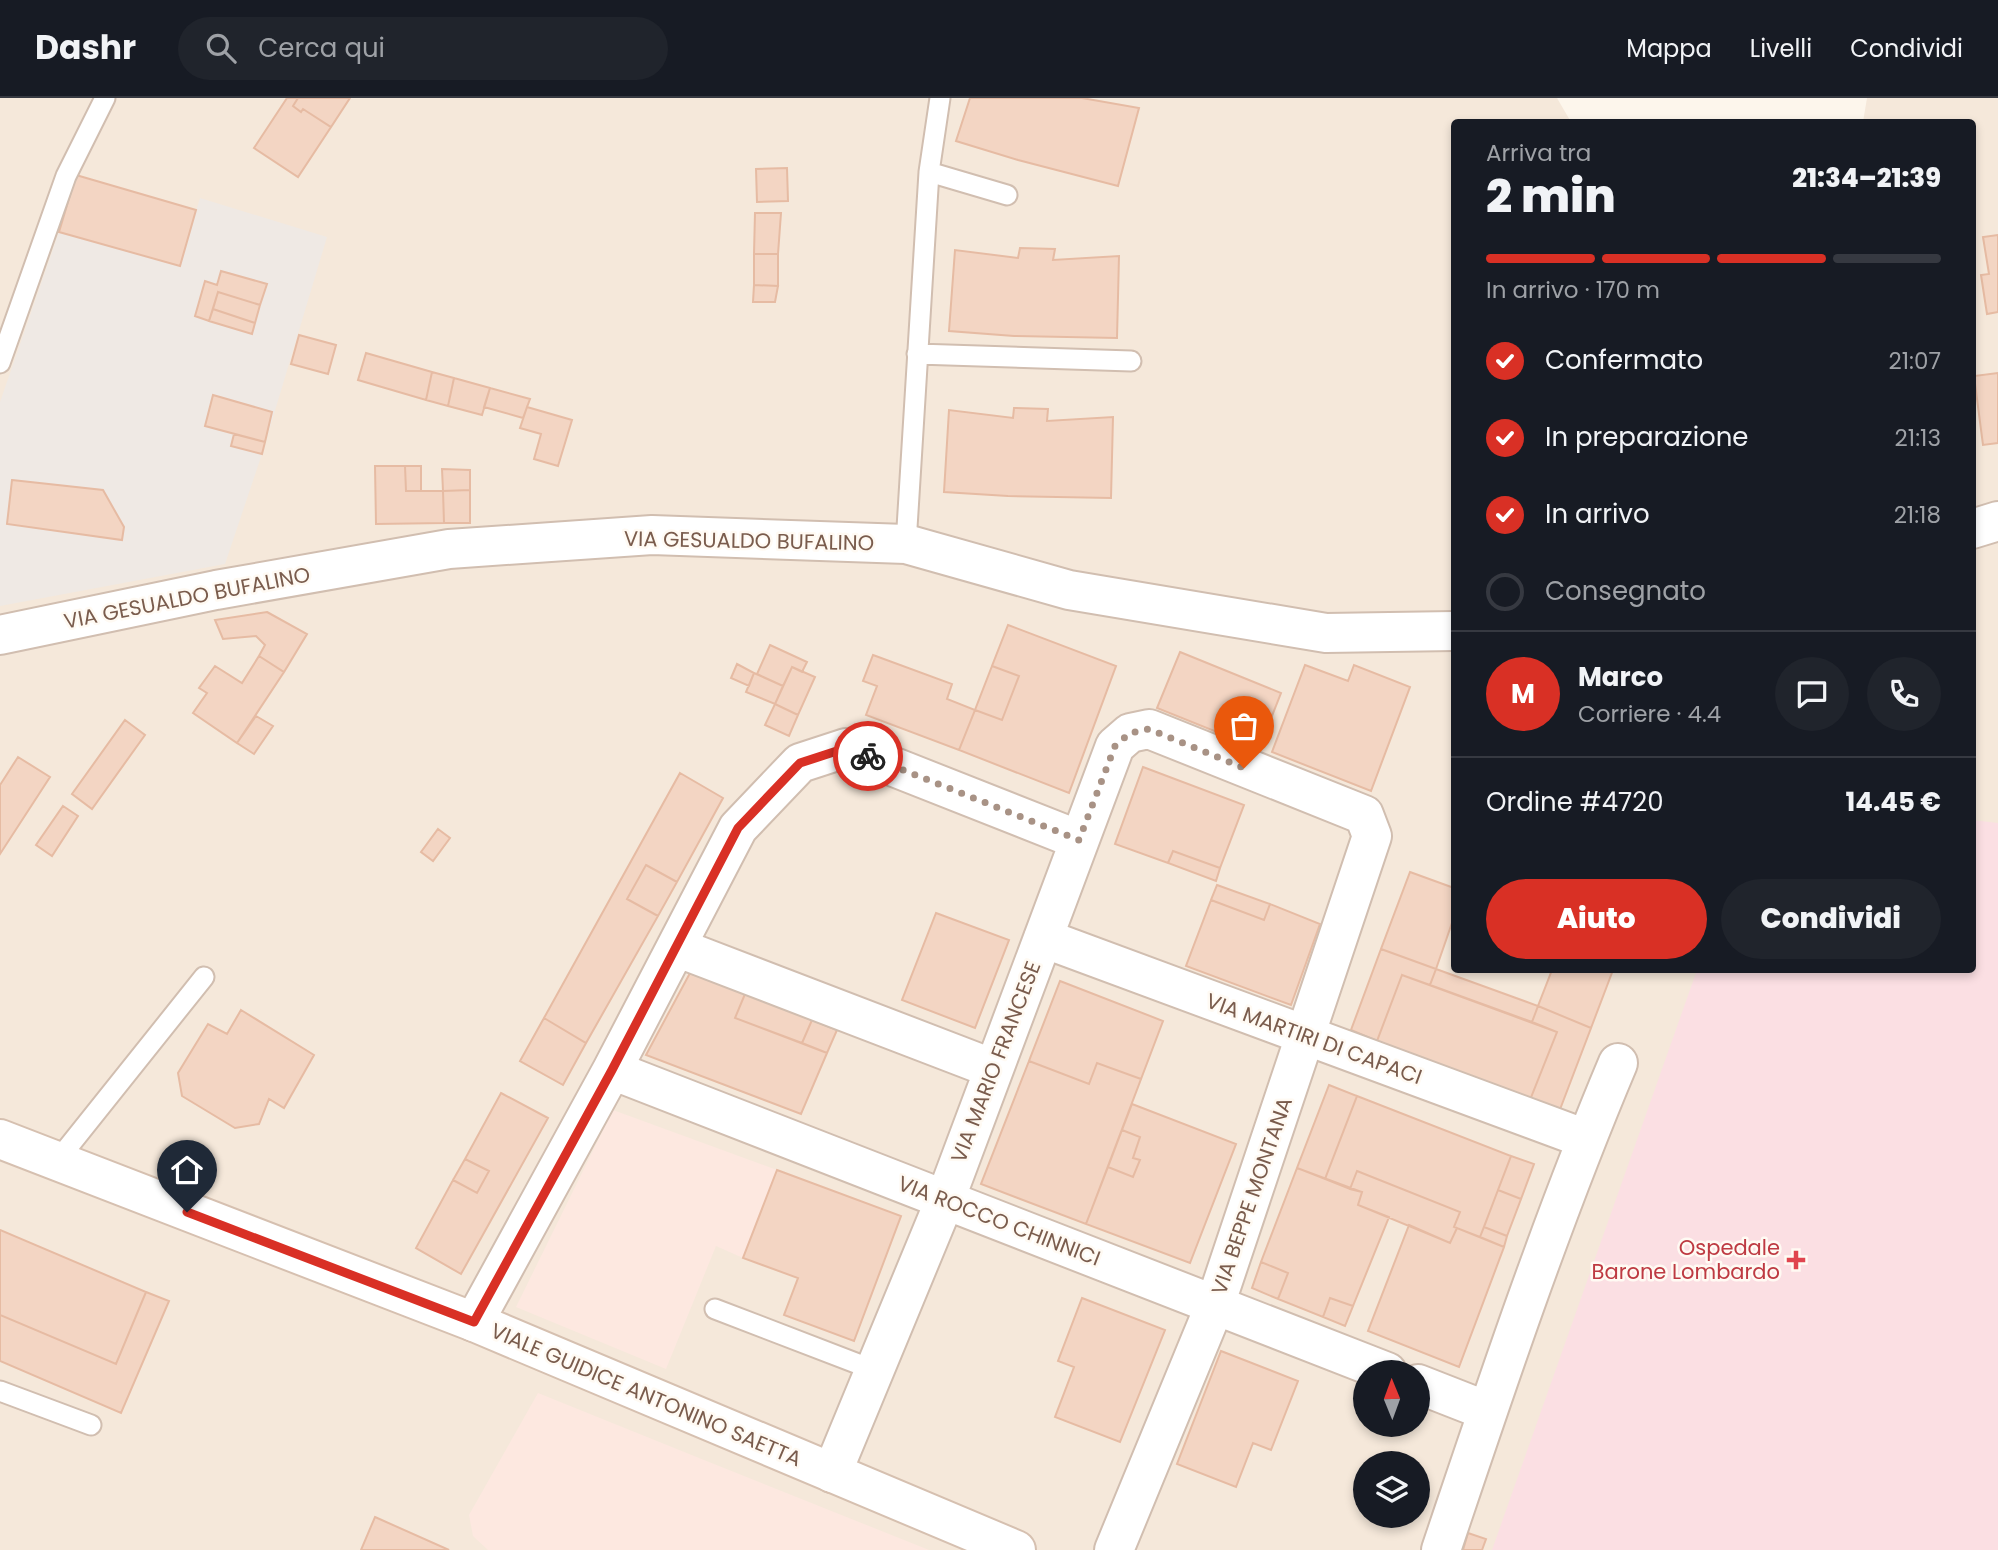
<!DOCTYPE html>
<html lang="it">
<head>
<meta charset="utf-8">
<style>
  :root { --surface:#171b24; --page:#20242c; --text:#f1f3f6; --muted:#9ea1a6; --line:#363941; --accent:#d93025 }
  body { margin:0; font-family:Poppins,sans-serif; background:var(--page); color:var(--text); height:100vh; display:flex; flex-direction:column; font-size:26px; white-space:nowrap }
  * { box-sizing:border-box; margin:0 }
  p { font-size:23px; color:var(--muted) }
  .icon { flex:none; width:38px; height:38px; fill:none; stroke:currentColor; stroke-width:2; stroke-linecap:round; stroke-linejoin:round }
  .map { position:relative; flex:1; overflow:hidden }
  .drawer { position:absolute; left:1451px; top:21px; width:525px; height:854px; display:flex; flex-direction:column; background:var(--surface); border-radius:7px; box-shadow:0 4px 10px #0003 }
  .drawer>* { flex:none }
  .needle { width:46px; rotate:359deg }
  .controls { position:absolute; left:1353px; top:1262px; display:grid; gap:14px }
  .controls a { display:grid; place-items:center; width:77px; height:77px; border-radius:50%; background:var(--surface); box-shadow:0 4px 10px #0003; font-size:35px }
  .pin { position:absolute; display:grid; place-items:center; width:60px; height:60px; color:#fff; margin:-72px -30px; border-radius:50% 50% 50% 0; rotate:-45deg; box-shadow:0 0 7px #0007 }
  .pin .icon { rotate:45deg }
  .courier { position:absolute; display:grid; place-items:center; width:70px; height:70px; margin:-35px; border:5px solid #d93025; border-radius:50%; background:#fff; color:#222; box-shadow:0 2px 9px #0007 }
  .overview em { font-style:normal; font-weight:800 }
  .overview div { display:flex; flex-direction:column-reverse }
  .overview { display:flex; align-items:center; justify-content:space-between; height:119px; padding:0 35px }
  h1 { font-size:46px; font-weight:800; line-height:52px }
  .bar { display:grid; grid-template-columns:repeat(4,1fr); gap:10px 7px; align-content:center; height:84px; padding:0 35px }
  .bar i { height:9px; border-radius:5px; background:var(--line) }
  .bar .current { background:var(--accent) }
  .bar p { grid-column:span 4 }
  .line { display:flex; align-items:center; gap:18px; padding:0 35px; border-top:2px solid var(--line) }
  .line div { flex:1 }
  .round { display:grid; place-items:center; flex:none; width:74px; height:74px; border-radius:37px; background:var(--page) }
  ol { padding:0 35px; list-style:none }
  li { display:flex; align-items:center; gap:21px; height:77px }
  li p { margin-inline-start:auto }
  li .icon { padding:7px; border-radius:50%; background:var(--accent); color:#fff; stroke-width:4 }
  li:last-child { color:var(--muted) }
  li i { width:38px; height:38px; border:4px solid var(--line); border-radius:50% }
  .action { display:flex; gap:14px; margin-top:auto; padding:14px 35px }
  .action a { flex:1; height:80px; border-radius:42px; background:var(--accent); color:#fff; font-size:28px; font-weight:800; line-height:80px; text-align:center }
  .action a+a { background:var(--page); color:var(--text) }
  header { display:flex; align-items:center; gap:42px; box-sizing:border-box; height:98px; padding:0 35px; background:var(--surface); border-bottom:2px solid var(--line) }
  header strong { font-size:33px }
  nav { display:flex; gap:38px; margin-inline-start:auto; font-size:24px }
  .search { width:490px; height:63px; background:var(--page); display:flex; align-items:center; gap:18px; box-sizing:border-box; padding:0 24px; border-radius:38px; color:var(--muted); font-size:26px }
  .map>svg:first-child { display:block }
</style>
</head>
<body>
<header>
<strong>Dashr</strong>
<div class="search"><svg class="icon" aria-label="search" viewBox="0 0 24 24"><circle cx="10" cy="10" r="6"/><path d="M15 15l6 6"/></svg>Cerca qui</div>
<nav><a>Mappa</a><a>Livelli</a><a>Condividi</a></nav>
</header>
<div class="map">
<svg width="1998" height="1452" viewBox="0 0 1998 1452">
  <rect width="100%" height="100%" fill="#fdf6ec"/>
  <path fill="#f5e8da" fill-rule="evenodd" d="M0,0H1557L1571,24H1454V872H1972V24H1863L1867,0H1998V1452H0ZM1365,1274H1418V1326H1365ZM1365,1365H1418V1418H1365Z"/>
  <path fill="#fde8e0" d="M613,1012L777,1072L743,1160L716,1148L666,1271L516,1209Z
    M538,1295L704,1362L929,1452H488L473,1438L469,1417Z"/>
  <path fill="#efe9e4" d="M200,100L327,139L262,356L225,466L0,508V304L59,134L180,167Z"/>
  <path fill="#fbdfe3" d="M1972,722L1998,725V1452H1492L1697,872H1972Z"/>
  <path fill="#f3d5c3" stroke="#e6bba3" stroke-width="2" d="M287,0H298L293,8L301,14L303,11L331,29L298,79L254,50Z
    M298,0H350L331,29L303,11L301,14L293,8Z
    M970,0H1082L1139,10L1118,88L1018,62L956,43Z
    M787,70L788,103L757,104L756,71Z
    M76,77L196,112L180,168L59,134Z
    M755,115H781L778,156H754Z
    M1998,137V214L1987,216L1981,177L1989,176L1983,139Z
    M1020,150L1055,151L1053,162L1119,158L1117,240L1014,238L949,233L955,152L1018,160Z
    M754,156H778V188L754,187Z
    M221,173L267,186L260,207L218,194L209,223L195,218L205,183L217,187Z
    M754,187L778,188L775,204H753Z
    M218,194L260,207L255,225L213,211Z
    M213,211L255,225L252,236L209,223Z
    M299,237L336,247L328,276L291,266Z
    M366,255L432,274L426,302L358,282Z
    M432,274L454,280L448,308L426,302Z
    M1998,275V345L1983,347L1974,278Z
    M454,280L490,290L482,317L448,308Z
    M490,290L530,301L523,320L484,309Z
    M213,297L272,314L265,344L205,328Z
    M527,309L572,322L558,368L534,361L541,336L520,330Z
    M1014,310L1048,311L1047,323L1113,319L1111,400L1008,398L944,394L949,312L1013,320Z
    M234,336L265,344L262,356L231,348Z
    M375,368H405L406,393H443L444,425L376,426Z
    M405,368H421V393H406Z
    M442,371L470,372V392L443,393Z
    M12,382L103,392L124,429L122,442L7,426Z
    M470,392V425H444L443,393Z
    M267,514L307,536L284,574L259,558L265,547L256,538L223,541L215,522Z
    M1008,527L1116,568L1069,695L959,652L975,612L1002,622L1019,578L992,568Z
    M770,547L807,564L802,574L792,569L783,588L757,576Z
    M1180,554L1281,595L1259,651L1157,610Z
    M873,557L952,586L947,601L975,612L959,652L866,617L877,588L863,583Z
    M259,558L284,574L237,645L193,615L207,595L199,590L215,568L242,585Z
    M737,566L754,575L749,588L731,580Z
    M1305,567L1348,583L1354,567L1410,589L1371,693L1272,654Z
    M992,568L1019,578L1002,622L975,612Z
    M792,569L815,579L798,617L775,606Z
    M754,575L783,588L775,606L746,594Z
    M775,606L798,617L789,638L765,627Z
    M256,618L273,628L254,656L237,645Z
    M125,622L145,637L92,711L72,696Z
    M18,659L50,679L0,756V687Z
    M1143,669L1244,707L1220,770L1173,753L1168,765L1115,746Z
    M680,675L723,700L677,784L646,767L627,801L658,818L586,945L544,920Z
    M63,708L78,718L52,758L36,747Z
    M438,731L450,740L433,763L421,754Z
    M1173,753L1220,770L1216,783L1168,765Z
    M646,767L677,784L658,818L627,801Z
    M1410,774L1454,790V819L1436,871L1381,851Z
    M1217,787L1270,806L1264,822L1211,802Z
    M1211,802L1264,822L1270,806L1320,826L1291,907L1186,868Z
    M936,815L1009,842L975,930L902,902Z
    M1381,851L1436,871L1430,887L1402,877L1377,943L1351,932Z
    M1436,871L1538,908L1532,924L1430,887Z
    M1552,872H1613L1591,930L1538,908Z
    M690,875L745,896L735,920L827,955L801,1016L646,957Z
    M1402,877L1557,934L1530,1002L1377,943Z
    M1060,883L1163,923L1141,981L1097,965L1089,986L1029,963Z
    M745,896L812,922L802,945L735,920Z
    M1538,908L1591,930L1559,1014L1530,1002L1557,934L1532,924Z
    M241,912L314,957L284,1010L269,1001L259,1026L235,1030L182,998L178,975L208,926L227,936Z
    M544,920L586,945L563,987L520,963Z
    M812,922L837,932L827,955L802,945Z
    M1029,963L1089,986L1097,965L1141,981L1086,1126L981,1086Z
    M1329,987L1357,998L1325,1081L1297,1070Z
    M501,995L548,1020L461,1176L416,1150L453,1082L477,1095L489,1073L465,1061Z
    M1357,998L1511,1058L1480,1139L1454,1129L1460,1114L1357,1073L1350,1091L1325,1081Z
    M1132,1006L1236,1046L1190,1165L1086,1126L1108,1069L1133,1079L1140,1062L1133,1060L1140,1039L1122,1032Z
    M1122,1032L1140,1039L1133,1060L1140,1062L1133,1079L1108,1069Z
    M1511,1058L1534,1066L1521,1101L1498,1092Z
    M465,1061L489,1073L477,1095L453,1082Z
    M1297,1070L1362,1094L1358,1107L1389,1119L1353,1208L1330,1200L1323,1219L1278,1201L1288,1175L1261,1164Z
    M777,1072L901,1118L854,1243L784,1217L798,1180L743,1160Z
    M1357,1073L1460,1114L1454,1129L1457,1130L1450,1145L1358,1107L1362,1094L1350,1091Z
    M1498,1092L1521,1101L1507,1138L1484,1129Z
    M1409,1127L1450,1145L1457,1130L1504,1149L1459,1269L1368,1233Z
    M1484,1129L1507,1138L1504,1149L1480,1139Z
    M0,1132L146,1194L116,1266L0,1217Z
    M1261,1164L1288,1175L1278,1201L1252,1190Z
    M146,1194L169,1203L121,1315L0,1263V1217L116,1266Z
    M1082,1200L1165,1232L1120,1344L1055,1319L1074,1269L1058,1263Z
    M1330,1200L1353,1208L1345,1228L1323,1219Z
    M1221,1253L1298,1283L1271,1352L1253,1345L1236,1389L1177,1366Z
    M375,1419L449,1452H361Z
    M1468,1435L1486,1441L1482,1452H1463Z"/>
  <g fill="none" stroke-linecap="round" stroke-linejoin="round">
    <g stroke="#d1beb0" stroke-width="23">
      <path id="service" d="M929,74L1007,97
        M917,256L1131,263
        M0,265L66,78L105,0
        M906,446L929,74L940,0
        M57,1063L204,879
        M715,1211L874,1272
        M0,1293L91,1327"/>
    </g>
    <g stroke="#d1beb0" stroke-width="42">
      <path id="minor" d="M1972,431L1998,423
        M0,537L216,492L449,451L652,437L906,446L1069,492L1326,535L1454,533
        M1043,840L1586,1041
        M676,849L994,971
        M612,972L1387,1274
        M474,1224L612,972L738,730L800,665L846,650L1079,742
        M1418,1286L1487,1313
        M832,1375L945,1102L1115,648L1130,635L1149,631L1364,717L1372,738L1215,1207L1114,1452
        M1441,1452C1496,1288 1551,1124 1618,965"/>
    </g>
    <g stroke="#d6c0b0" stroke-width="42">
      <path id="secondary" d="M0,1041L474,1224L1016,1452"/>
    </g>
    <use href="#service" stroke="#fff" stroke-width="19"/>
    <use href="#minor" stroke="#fff" stroke-width="38"/>
    <use href="#secondary" stroke="#fff" stroke-width="38"/>
  </g>
  <g fill="none" stroke-linecap="round" stroke-linejoin="round">
    <path stroke="#a89285" stroke-width="7" stroke-dasharray="0 12.6" d="M868,658L1079,742L1115,648L1130,635L1149,631L1244,670"/>
    <path stroke="#d93025" stroke-width="9" d="M187,1114L474,1224L612,972L738,730L800,665L846,650L868,658"/>
  </g>
  <path fill="#e0444e" stroke="#fffaf3" stroke-width="2.5" d="M1792.5 1151.5h7v7h7v7h-7v7h-7v-7h-7v-7h7z"/>
  <g text-anchor="middle" stroke-width="5" stroke-linejoin="round" paint-order="stroke">
    <g font-size="21" fill="#7a5c4d" stroke="#fffaf3">
      <text transform="translate(749 443) rotate(1)" y="7">VIA GESUALDO BUFALINO</text>
      <text transform="translate(187 500) rotate(-11)" y="7">VIA GESUALDO BUFALINO</text>
      <text transform="translate(1314 941) rotate(20)" y="7">VIA MARTIRI DI CAPACI</text>
      <text transform="translate(996 964) rotate(-69)" y="7">VIA MARIO FRANCESE</text>
      <text transform="translate(1252 1098) rotate(-71)" y="7">VIA BEPPE MONTANA</text>
      <text transform="translate(999 1123) rotate(21)" y="7">VIA ROCCO CHINNICI</text>
      <text transform="translate(646 1297) rotate(23)" y="7">VIALE GUIDICE ANTONINO SAETTA</text>
    </g>
    <g font-size="21" fill="#be3a42" stroke="#fffaf3" text-anchor="end">
      <text x="1780" y="1157">Ospedale<tspan x="1780" dy="24">Barone Lombardo</tspan></text>
    </g>
  </g>
</svg>
<div class="controls">
<a><svg class="needle" viewBox="-14 -14 28 28"><path d="M0-13l5 13h-10z" fill="#e53935"/><path d="M0 13l5-13h-10z" fill="#9ea1a6"/></svg></a>
<a><svg class="icon" aria-label="layers" viewBox="0 0 24 24"><path d="M12 4l9 5-9 5-9-5zM3 14l9 5 9-5"/></svg></a>
</div>
<div class="pin" style="left:1244px;top:670px;background:#ea580c"><svg class="icon" aria-label="bag" viewBox="0 0 24 24"><path d="M5 8h14l-1 12H6zM9 8a3 3 0 0 1 6 0"/></svg></div>
<div class="pin" style="left:187px;top:1114px;background:#1f2937"><svg class="icon" aria-label="home" viewBox="0 0 24 24"><path d="M3 11l9-7 9 7M6 9v11h12V9"/></svg></div>
<div class="courier" style="left:868px;top:658px"><svg class="icon" aria-label="bike" viewBox="0 0 24 24"><circle cx="6" cy="16" r="4"/><circle cx="18" cy="16" r="4"/><path d="M6 16l4-8h5l3 8M10 8l3 8H6M13 5h3"/></svg></div>
<section class="drawer">
<div class="overview"><div><h1>2 min</h1><p>Arriva tra</p></div><em>21:34–21:39</em></div>
<div class="bar"><i class="current"></i><i class="current"></i><i class="current"></i><i></i><p>In arrivo · 170 m</p></div>
<ol>
<li><svg class="icon" aria-label="check" viewBox="0 0 24 24"><path d="M5 12l5 5 9-10"/></svg>Confermato<p>21:07</p></li>
<li><svg class="icon" aria-label="check" viewBox="0 0 24 24"><path d="M5 12l5 5 9-10"/></svg>In preparazione<p>21:13</p></li>
<li><svg class="icon" aria-label="check" viewBox="0 0 24 24"><path d="M5 12l5 5 9-10"/></svg>In arrivo<p>21:18</p></li>
<li><i></i>Consegnato</li>
</ol>
<div class="line" style="height:126px"><b class="round" style="background:var(--accent);color:#fff">M</b><div><b>Marco</b><p>Corriere · 4.4</p></div><a class="round"><svg class="icon" aria-label="chat" viewBox="0 0 24 24"><path d="M4 5h16v11H9l-5 4z"/></svg></a><a class="round"><svg class="icon" aria-label="phone" viewBox="0 0 24 24"><path d="M5 4h4l2 5-3 2q2 4 5 5l2-3 5 2v4C11 20 4 13 5 4z"/></svg></a></div>
<div class="line" style="height:91px"><div>Ordine #4720</div><b>14.45 €</b></div>
<div class="action"><a>Aiuto</a><a>Condividi</a></div>
</section>
</div>
</body>
</html>
